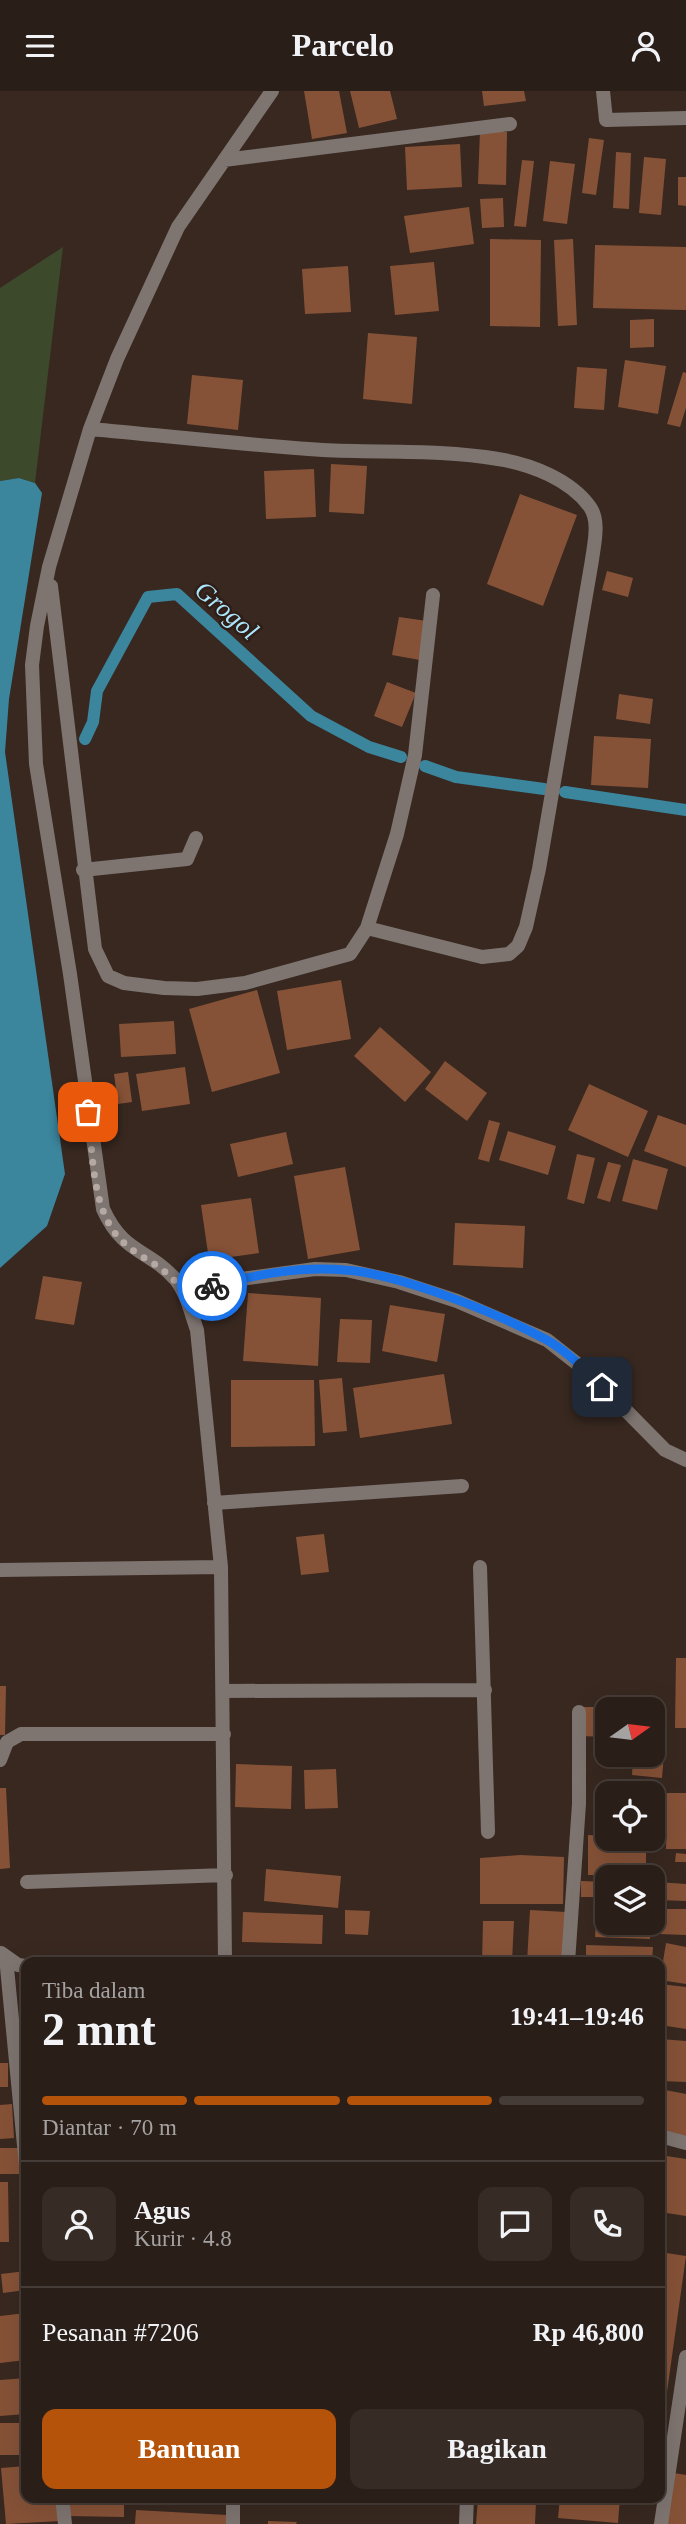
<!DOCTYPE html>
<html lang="id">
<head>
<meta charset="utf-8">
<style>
  :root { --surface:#2a1e18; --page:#362b25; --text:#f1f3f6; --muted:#a5a2a2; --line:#463c37; --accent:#b45309 }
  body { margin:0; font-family:Georgia,serif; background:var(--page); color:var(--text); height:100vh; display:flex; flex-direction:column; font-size:26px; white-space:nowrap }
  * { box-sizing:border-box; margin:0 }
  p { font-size:23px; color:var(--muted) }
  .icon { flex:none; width:38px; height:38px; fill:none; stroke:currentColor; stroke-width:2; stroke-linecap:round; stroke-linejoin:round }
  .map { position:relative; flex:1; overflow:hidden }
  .sheet { position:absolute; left:21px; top:1866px; width:644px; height:546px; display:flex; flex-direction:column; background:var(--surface); border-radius:14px; box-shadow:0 7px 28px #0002,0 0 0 2px var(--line) }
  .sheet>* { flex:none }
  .needle { width:46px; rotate:76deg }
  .controls { position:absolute; left:595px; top:1606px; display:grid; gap:14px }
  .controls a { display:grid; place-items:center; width:70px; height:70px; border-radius:14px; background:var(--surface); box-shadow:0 7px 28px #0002,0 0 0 2px var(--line); font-size:35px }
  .pin { position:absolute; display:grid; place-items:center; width:60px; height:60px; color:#fff; margin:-30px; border-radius:14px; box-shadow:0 4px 10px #0006 }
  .courier { position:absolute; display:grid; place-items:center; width:70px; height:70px; margin:-35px; border:5px solid #1a73e8; border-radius:50%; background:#fff; color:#222; box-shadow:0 2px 9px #0007 }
  .overview em { font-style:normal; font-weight:800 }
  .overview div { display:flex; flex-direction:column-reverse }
  .overview { display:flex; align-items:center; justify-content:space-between; height:119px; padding:0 21px }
  h1 { font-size:46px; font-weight:800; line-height:52px }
  .bar { display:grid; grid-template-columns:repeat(4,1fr); gap:10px 7px; align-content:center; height:84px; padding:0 21px }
  .bar i { height:9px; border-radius:5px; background:var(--line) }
  .bar .selected { background:var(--accent) }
  .bar p { grid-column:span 4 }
  .line { display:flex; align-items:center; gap:18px; padding:0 21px; border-top:2px solid var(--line) }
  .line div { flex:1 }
  .round { display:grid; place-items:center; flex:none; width:74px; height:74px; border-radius:14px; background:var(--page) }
  .primary-button { display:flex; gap:14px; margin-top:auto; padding:14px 21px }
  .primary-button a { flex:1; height:80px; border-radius:14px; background:var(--accent); color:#fff; font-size:28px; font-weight:800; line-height:80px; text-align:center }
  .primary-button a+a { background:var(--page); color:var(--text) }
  header { display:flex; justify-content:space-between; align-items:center; height:91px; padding:0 21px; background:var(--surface); font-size:32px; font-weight:800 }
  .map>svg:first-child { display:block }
</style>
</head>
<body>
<header><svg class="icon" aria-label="menu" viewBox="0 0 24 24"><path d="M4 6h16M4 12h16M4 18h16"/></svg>Parcelo<svg class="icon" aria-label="person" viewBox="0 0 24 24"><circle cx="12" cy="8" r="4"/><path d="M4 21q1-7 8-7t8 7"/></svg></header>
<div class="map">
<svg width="686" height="2433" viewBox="0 0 686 2433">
  <rect width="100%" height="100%" fill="#382820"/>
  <path fill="#3d492b" d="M63,156L35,392L19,387L0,390V197Z"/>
  <path fill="#3b859d" d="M19,387L35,392L42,402L9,608L5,661L65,1083L47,1135L0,1177V390Z"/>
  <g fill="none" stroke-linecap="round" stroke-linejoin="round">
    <path stroke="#3b859d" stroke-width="12" d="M85,648L93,631L97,600L148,506L177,503L311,625L369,656L401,666
      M425,675L456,686L544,698
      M565,701L686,719"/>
  </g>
  <path fill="#865237" d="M304,0H339L347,42L312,48Z
    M350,0H390L397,28L359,37Z
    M482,0H524L526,10L484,15Z
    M480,40L507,41L506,94L478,93Z
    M589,47L604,49L596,104L582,102Z
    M460,53L462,96L407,99L405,56Z
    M616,61L631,62L629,118L613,117Z
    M644,66L666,68L661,124L639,122Z
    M522,69L534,70L526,136L514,135Z
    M550,70L575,73L567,133L543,130Z
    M678,86H686V115L678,114Z
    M503,107L504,136L482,137L480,108Z
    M469,116L474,153L410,162L404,125Z
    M490,148L541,149L540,236L490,235Z
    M573,148L577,234L558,235L554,149Z
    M595,154L686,156V219L593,217Z
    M434,171L439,220L395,224L390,175Z
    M348,175L351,221L305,223L302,178Z
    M654,228V256L630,257V229Z
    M368,242L417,246L412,313L363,308Z
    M625,269L666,275L658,323L618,316Z
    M577,276L607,278L604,319L574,317Z
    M683,281L686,282V317L680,336L667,333Z
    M192,284L243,289L238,339L187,333Z
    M331,373L367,375L364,423L329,421Z
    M314,378L316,426L266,428L264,380Z
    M520,403L577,424L543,515L487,493Z
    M607,480L633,487L628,506L602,499Z
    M399,526L427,530L420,569L392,564Z
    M387,591L416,602L402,636L374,625Z
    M619,603L653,608L650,633L616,628Z
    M594,645L651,648L648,697L591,694Z
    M341,889L351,948L287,959L277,900Z
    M257,899L280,982L212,1001L189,918Z
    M174,930L176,963L121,966L119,933Z
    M380,936L431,981L405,1011L354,965Z
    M445,970L487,1002L467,1030L425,998Z
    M185,976L190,1013L142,1020L136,983Z
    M128,981L132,1011L118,1013L114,983Z
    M589,993L648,1020L628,1066L568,1039Z
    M658,1024L686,1034V1076L644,1060Z
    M489,1029L500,1032L489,1071L478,1068Z
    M508,1040L556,1055L548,1084L499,1069Z
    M286,1041L293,1073L238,1086L230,1053Z
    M577,1063L595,1067L584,1113L567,1108Z
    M633,1068L668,1078L657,1119L622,1110Z
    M608,1071L621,1074L610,1111L597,1107Z
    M345,1076L360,1159L308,1168L294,1085Z
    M251,1107L259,1162L209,1169L201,1114Z
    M455,1132L525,1135L523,1177L453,1174Z
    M43,1185L82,1191L74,1234L35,1228Z
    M248,1202L321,1207L318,1275L243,1270Z
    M390,1214L445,1223L437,1271L382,1260Z
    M340,1228L372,1229L370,1272L337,1271Z
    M444,1283L452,1333L360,1347L353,1297Z
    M342,1287L347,1340L323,1342L319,1289Z
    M231,1289H314L315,1355L231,1356Z
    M324,1443L329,1481L301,1484L296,1446Z
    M676,1567H686V1637H675Z
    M0,1595H6L5,1644H0Z
    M580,1616H607V1646L579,1645Z
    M653,1617H656V1646H653Z
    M653,1650L665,1651L662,1687L632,1684L633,1664H653Z
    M236,1673L292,1675L291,1718L235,1716Z
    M336,1678L338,1717L305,1718L304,1679Z
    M624,1690H653V1703H624Z
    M0,1697H6L10,1777L0,1778Z
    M667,1702H686V1758H666Z
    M588,1744L607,1745V1748H646V1785L588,1784Z
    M676,1762L686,1763V1771H675Z
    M520,1764L564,1766L563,1813H480V1767Z
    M266,1778L341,1785L338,1817L264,1810Z
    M581,1790L607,1791V1806H581Z
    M657,1791L686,1793V1810L656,1809Z
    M597,1814H607V1832H651L650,1848L595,1846Z
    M660,1818H686V1844L659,1843Z
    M345,1819L370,1820L368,1844L345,1843Z
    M530,1819L566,1821L563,1871H527Z
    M243,1821L323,1824L322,1853L242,1851Z
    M483,1830H514L512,1871H482Z
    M666,1852L686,1856V1893L660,1889Z
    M586,1854L653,1856L652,1871H586Z
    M23,1891H26V1935H24Z
    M660,1893L686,1896V1938L660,1934Z
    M660,1948L686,1950V1991L660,1990Z
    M0,1972H8V1996H0Z
    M660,1998L686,2003V2046L660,2040Z
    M12,2013L14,2047L0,2048V2014Z
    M0,2057H19V2083H0Z
    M660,2064L686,2068V2125L660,2121Z
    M0,2091H8L9,2151H0Z
    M660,2161L686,2165L667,2301L660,2300Z
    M26,2180V2199L3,2202L1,2183Z
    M26,2222V2269L0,2272V2225Z
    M26,2287V2323L0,2325V2289Z
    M0,2332H26V2364H0Z
    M26,2375V2406H59L61,2430L6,2433L1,2377Z
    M674,2382L686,2384V2433H665Z
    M67,2406H124V2426L67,2425Z
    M404,2406H442V2414H404Z
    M560,2406H620L618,2432L558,2427Z
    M478,2407L536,2411L535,2433H476Z
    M136,2419L227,2424L226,2433H135Z
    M268,2430L297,2431L296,2433H268Z"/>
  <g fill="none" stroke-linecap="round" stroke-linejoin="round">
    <path stroke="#7e7571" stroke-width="14" d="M603,0L606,29L686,27
      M224,69L510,33
      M90,338C168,345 246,354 323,359C381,362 441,358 498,368C531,373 571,389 590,416C600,430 594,453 592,469L539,778L526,836L518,855L509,863L482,866L367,837
      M51,495L95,858L108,885L124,892L164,897L197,898L245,892L350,863L367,837L397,743L415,664L433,504
      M83,779L187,768L196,747
      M185,1203L241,1188L315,1178L346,1179L399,1191L457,1210L547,1249L589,1282L665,1359L686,1369
      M214,1412L462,1395
      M480,1476L488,1741
      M0,1479L221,1476
      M223,1600L485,1599
      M0,1669L7,1651L21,1643H224
      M27,1791L226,1784
      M1,1862L18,1874L26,1875
      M6,1866L26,2075
      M225,1871L221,1476L197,1239C191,1222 187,1203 176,1189C148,1157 124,1164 103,1118L70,883L36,673L32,574L37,535L49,476L90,338L117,268L178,136L272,0
      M568,1871L579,1713V1621
      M660,2045L686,2052
      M62,2406L65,2433
      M233,2406V2433
      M466,2433L467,2406
      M661,2433L686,2266"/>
  </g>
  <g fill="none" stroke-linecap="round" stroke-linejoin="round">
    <path stroke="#b6a9a3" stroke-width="7" stroke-dasharray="0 12.6" d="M88,1021C93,1060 91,1116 119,1147C140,1170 164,1171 185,1203L212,1195"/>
    <path stroke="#1a73e8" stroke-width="9" d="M212,1195C255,1184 299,1175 344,1179C397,1182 497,1222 545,1248C566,1259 586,1279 602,1296"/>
  </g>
  <g text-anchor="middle" stroke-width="5" stroke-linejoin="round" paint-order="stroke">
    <g font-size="26" font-style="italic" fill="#ace7fd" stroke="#2e1e17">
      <text transform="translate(227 519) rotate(41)" y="9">Grogol</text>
    </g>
  </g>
</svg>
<div class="controls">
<a><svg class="needle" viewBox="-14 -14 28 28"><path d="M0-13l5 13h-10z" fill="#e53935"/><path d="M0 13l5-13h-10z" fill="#a5a2a2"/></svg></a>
<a><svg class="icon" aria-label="locate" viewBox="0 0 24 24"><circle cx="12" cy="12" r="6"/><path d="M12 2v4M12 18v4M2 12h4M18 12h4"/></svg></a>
<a><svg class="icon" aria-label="layers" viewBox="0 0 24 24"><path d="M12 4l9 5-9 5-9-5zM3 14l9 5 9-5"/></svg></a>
</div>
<div class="pin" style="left:88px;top:1021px;background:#ea580c"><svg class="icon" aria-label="bag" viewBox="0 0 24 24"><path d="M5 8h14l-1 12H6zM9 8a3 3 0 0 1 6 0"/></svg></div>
<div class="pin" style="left:602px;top:1296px;background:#1f2937"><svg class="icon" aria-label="home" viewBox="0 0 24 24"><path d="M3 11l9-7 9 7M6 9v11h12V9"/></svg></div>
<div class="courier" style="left:212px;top:1195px"><svg class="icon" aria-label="bike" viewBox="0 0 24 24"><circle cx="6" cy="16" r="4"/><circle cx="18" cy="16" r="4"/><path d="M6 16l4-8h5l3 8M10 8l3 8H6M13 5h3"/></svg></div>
<section class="sheet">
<div class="overview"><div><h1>2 mnt</h1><p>Tiba dalam</p></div><em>19:41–19:46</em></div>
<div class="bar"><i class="selected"></i><i class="selected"></i><i class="selected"></i><i></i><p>Diantar · 70 m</p></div>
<div class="line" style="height:126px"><a class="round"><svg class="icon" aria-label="person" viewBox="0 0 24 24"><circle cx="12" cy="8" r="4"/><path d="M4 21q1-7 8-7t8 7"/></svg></a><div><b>Agus</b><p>Kurir · 4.8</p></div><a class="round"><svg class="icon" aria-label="chat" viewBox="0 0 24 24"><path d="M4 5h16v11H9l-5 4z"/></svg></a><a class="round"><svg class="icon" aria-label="phone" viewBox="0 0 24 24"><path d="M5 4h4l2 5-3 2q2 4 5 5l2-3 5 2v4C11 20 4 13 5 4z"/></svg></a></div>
<div class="line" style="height:91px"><div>Pesanan #7206</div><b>Rp 46,800</b></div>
<div class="primary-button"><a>Bantuan</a><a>Bagikan</a></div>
</section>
</div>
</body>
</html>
